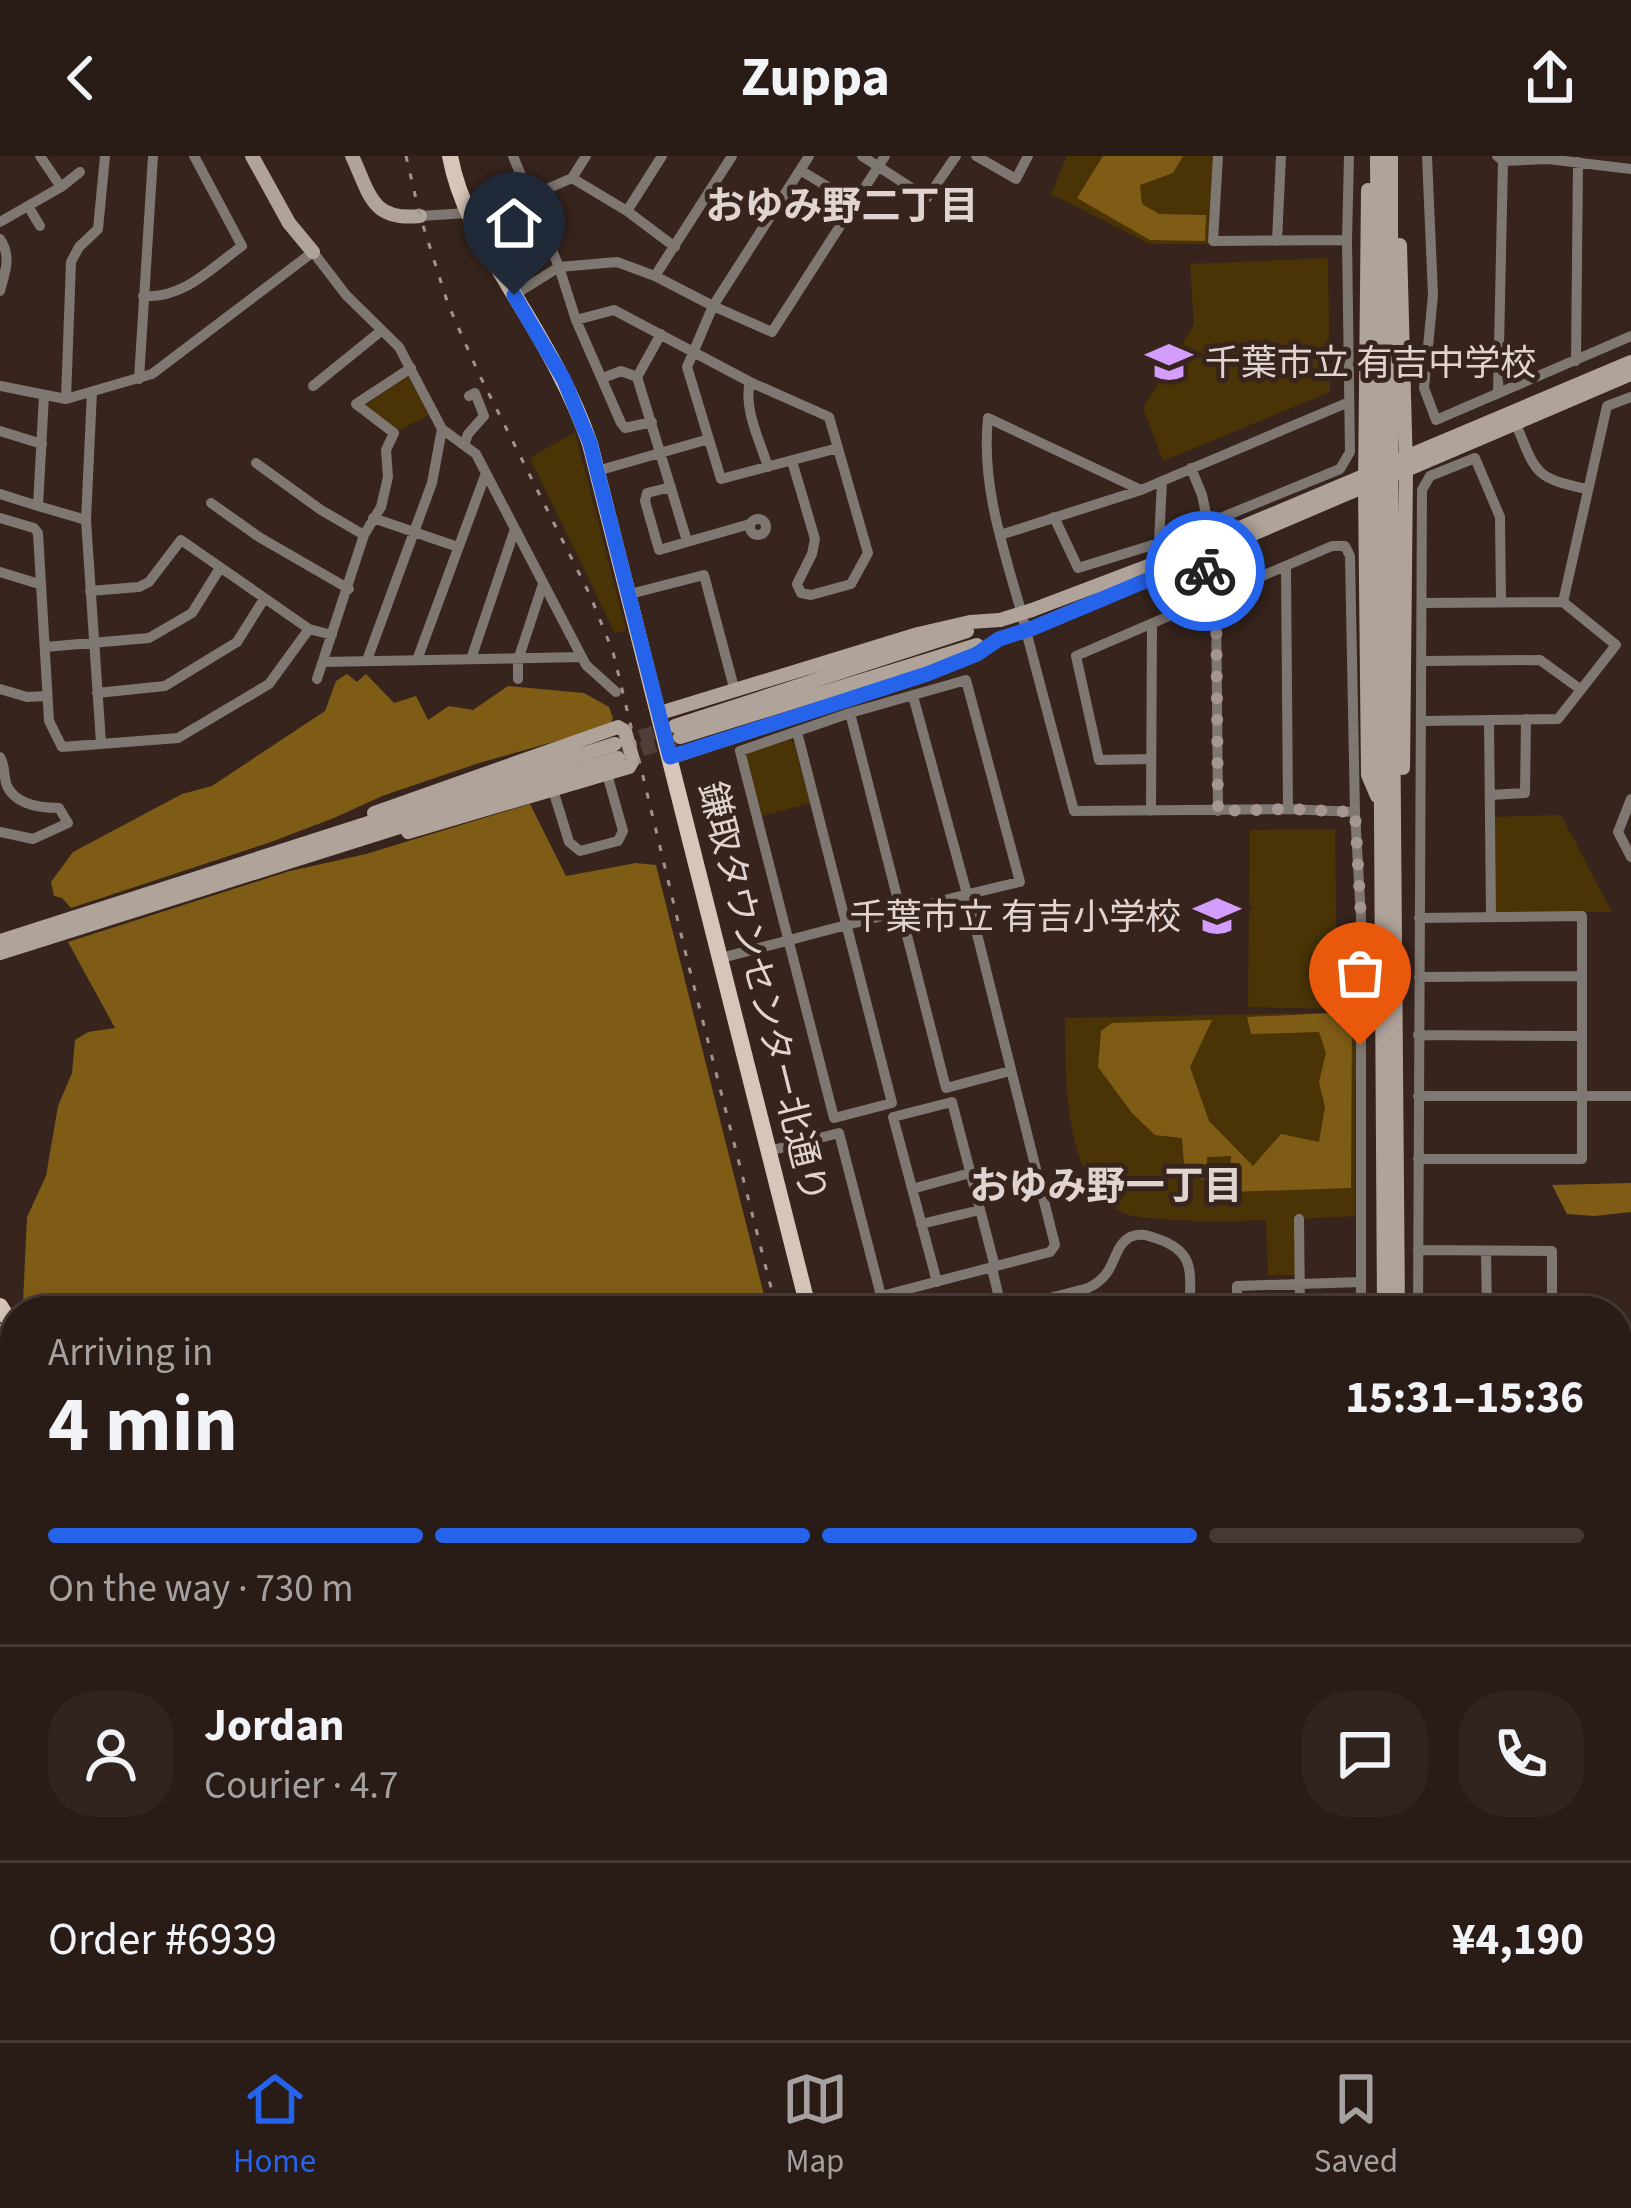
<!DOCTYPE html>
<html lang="en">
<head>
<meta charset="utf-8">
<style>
  :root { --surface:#291b16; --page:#31241f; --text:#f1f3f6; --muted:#a5a1a1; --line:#453935; --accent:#2563eb }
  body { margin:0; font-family:"Source Sans 3","Noto Sans JP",sans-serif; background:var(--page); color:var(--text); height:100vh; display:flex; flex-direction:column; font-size:45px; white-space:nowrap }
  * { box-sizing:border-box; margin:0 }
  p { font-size:39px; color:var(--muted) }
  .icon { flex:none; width:66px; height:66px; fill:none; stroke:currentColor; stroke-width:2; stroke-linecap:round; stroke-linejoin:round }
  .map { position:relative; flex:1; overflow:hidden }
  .drawer { position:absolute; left:0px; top:1140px; width:1632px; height:744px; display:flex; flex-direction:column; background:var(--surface); border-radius:48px 48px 0 0; box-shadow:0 6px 18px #0003,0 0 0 3px var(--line) }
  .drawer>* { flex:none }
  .pin { position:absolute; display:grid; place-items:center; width:102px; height:102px; color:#fff; margin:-123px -51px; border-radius:50% 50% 50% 0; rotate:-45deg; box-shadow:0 0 12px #0007 }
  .pin .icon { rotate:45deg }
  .courier { position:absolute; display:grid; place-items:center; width:120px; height:120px; margin:-60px; border:9px solid #2563eb; border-radius:50%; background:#fff; color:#222; box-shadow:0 3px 15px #0007 }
  .head em { font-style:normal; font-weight:700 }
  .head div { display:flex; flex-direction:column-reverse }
  .head { display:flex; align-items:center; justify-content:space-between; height:204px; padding:0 48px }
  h1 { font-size:78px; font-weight:700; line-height:90px }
  .bar { display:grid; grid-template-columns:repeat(4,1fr); gap:18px 12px; align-content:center; height:144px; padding:0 48px }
  .bar i { height:15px; border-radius:9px; background:var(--line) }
  .bar .current { background:var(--accent) }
  .bar p { grid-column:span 4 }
  .line { display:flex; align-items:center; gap:30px; padding:0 48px; border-top:3px solid var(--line) }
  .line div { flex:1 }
  .round { display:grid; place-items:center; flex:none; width:126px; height:126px; border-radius:48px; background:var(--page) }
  header { display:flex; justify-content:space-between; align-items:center; height:156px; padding:0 48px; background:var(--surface); font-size:54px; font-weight:700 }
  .tabs { display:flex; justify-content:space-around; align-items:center; height:168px; border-top:3px solid var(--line); background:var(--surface); font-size:33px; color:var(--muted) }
  .tabs a { display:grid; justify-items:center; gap:6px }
  .tabs .current { color:var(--accent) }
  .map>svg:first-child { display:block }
</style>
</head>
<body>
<header><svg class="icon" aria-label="back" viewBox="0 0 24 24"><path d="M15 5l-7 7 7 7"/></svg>Zuppa<svg class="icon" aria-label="share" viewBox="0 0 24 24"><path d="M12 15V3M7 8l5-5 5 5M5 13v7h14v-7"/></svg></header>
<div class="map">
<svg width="1631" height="1884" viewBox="0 0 1631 1884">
  <rect width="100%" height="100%" fill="#37241d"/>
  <path fill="#4a3406" d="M1067,0H1214L1208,88H1150L1051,38Z
    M1328,102L1330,236L1163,305L1143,252L1194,169L1190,108Z
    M408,220L429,259L399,274L364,250Z
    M575,276L626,474L615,477L530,302Z
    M789,583L794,587L810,647L762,660L746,601L748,596Z
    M1561,659L1612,756H1494V661Z
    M1335,673L1337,853L1248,851L1250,674Z
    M1356,856L1355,1060L1297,1063L1296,1119H1268L1266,1064C1231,1066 1198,1066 1163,1063C1152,1062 1137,1062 1126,1058C1062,1031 1066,920 1065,862Z"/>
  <path fill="#7f5c16" d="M1103,0H1183L1173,17L1140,29L1142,48L1159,58L1206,59L1205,85L1150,84L1077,42Z
    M347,518L357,526L366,518L394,547L416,540L428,564L449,550L473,554L508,530L584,537L609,551L613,562L610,570L479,607L382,640L334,662L268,687L71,752L62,742L54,740L51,726L73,696L182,638L212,630L325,555L336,525Z
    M530,648L566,720L636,707L656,709L768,1155H27L23,1147L27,1061L46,1020L58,950L72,917L75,884L88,876L115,872L68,786L290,715L366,698Z
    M1352,856L1351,1032L1230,1036L1231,1000L1207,1001L1206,1024L1185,1021L1182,982L1155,979L1132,957L1098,911L1101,875L1112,867L1212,864L1190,911L1209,965L1253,1010L1281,978L1319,986L1325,951L1319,926L1326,897L1319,876L1251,878L1247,861Z
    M1631,1027V1056L1594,1060L1567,1058L1552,1029Z
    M0,1497L15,1517V1869H95L91,1884H0Z
    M324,1869H509L409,1884H328Z
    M788,1872L891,1874L906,1884H698Z"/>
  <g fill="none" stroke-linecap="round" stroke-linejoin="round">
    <path stroke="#66424c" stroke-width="3" d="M168,1869L177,1884"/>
    <path stroke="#503e38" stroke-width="14" stroke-dasharray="14 7" stroke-linecap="butt" d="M620,587L668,572
      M622,600L675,583"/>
    <path stroke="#7f7771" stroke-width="10" d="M40,0L61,31
      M513,0L559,111L576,164L621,267L625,272L652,266
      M809,0L713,150L687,211L721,323L838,292
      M862,0L927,42L956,0
      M976,0L1016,23L1028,0
      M1218,0L1213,85L1347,84
      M1427,0L1433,139L1424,232L1436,264L1631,180
      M1497,0L1503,5L1548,3L1631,13
      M800,14L853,46
      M572,22L586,0
      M531,40L572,22L627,55L675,91
      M28,50L40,70
      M627,55L662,0
      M420,60L467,57
      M0,66L61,31L80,16
      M0,83C12,101 5,116 0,135
      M1277,85L1281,0
      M655,120L732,0
      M514,139L559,111L617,106L655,120L713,150L772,176L885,0
      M143,140C183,143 210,113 242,90L194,0
      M576,164L614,154L750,226L829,261L868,397L851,428L811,439L801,437L797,428L812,398L815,383L792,305
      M661,178L637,221L687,385
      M1576,205L1578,6
      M603,222L621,215L637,221
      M139,223L153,0
      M750,226C743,252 760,285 768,311
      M0,230L66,243L152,218L313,96L346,139L399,191L442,273L476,298L586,509L616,536
      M313,230L381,175
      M92,236L86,364L101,587
      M1498,237L1503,5
      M66,243L71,106L79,91L98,73L105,0
      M1516,268C1536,317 1534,322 1587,333
      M0,275L42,288
      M464,289L468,278L484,260L475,237L469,240
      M256,307L321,354L364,379
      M1191,312L1202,339L1208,367L1340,313L1350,296L1347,84L1349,0
      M597,315L709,283
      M671,331L647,337L645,345L659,394L750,368
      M1141,334L988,262C981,328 1003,392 1021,455C1038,522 1056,588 1074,655L1288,653L1355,656L1361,762V1155
      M0,338L38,350L44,239
      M211,347L259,381L349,433
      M38,350L86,364
      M1054,361L1078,412L1159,387L1162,325
      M0,362L34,372L38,377L49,565L62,591L178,582L269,528L309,473
      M373,362L458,391
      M750 371a8 8 0 1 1 16 0a8 8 0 1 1-16 0Z
      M1000,379L1141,334L1349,246
      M1200,402L1216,439L1218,655
      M1286,411L1288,653
      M0,416L39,428
      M90,435L139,431L149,426L181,384L309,473L332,479
      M630,438L704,419L733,528
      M1563,446L1607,250L1631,241
      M1422,447L1563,446L1616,489L1558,563L1422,565
      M45,491L149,482L192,457L220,412
      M471,503L515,373
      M367,504L432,327L442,273
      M417,504L486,317
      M1422,505L1540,504L1580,533
      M323,506L582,501
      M317,523L364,379L381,351L388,321L386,294L394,277L356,248L411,212
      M518,523V504L543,428
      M0,533L27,541L47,540
      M97,537L165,530L237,486L264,443
      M850,557L946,932L1010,915
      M1489,564L1491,761
      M0,601C6,611 3,620 7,630C16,649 41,652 59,652L68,667L33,683L0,676
      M1150,603L1099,604L1076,500L1332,390H1345L1350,400L1355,656
      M553,634L569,686L580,695L618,685L623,675L607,618
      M1490,639L1525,637L1526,563
      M1631,643L1618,676L1631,701
      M1151,655L1152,468
      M721,802C821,776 920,749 1020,726L966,524L850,557L740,595L834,962L892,947L797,576
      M1419,821L1581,820
      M1418,879L1582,880
      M1418,940H1631
      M769,995L839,977L885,1155
      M1418,1003H1582V760L1419,762
      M912,1033L970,1017
      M1299,1063L1300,1155
      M921,1068L980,1054
      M1418,1094L1552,1095V1155
      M1486,1095L1487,1155
      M992,1112L1002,1155
      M937,1126L893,961L952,946L995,1111
      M824,1155L1050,1096L1055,1089L967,738L913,540
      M1000,1155L1088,1132C1119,1117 1110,1093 1130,1081C1140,1076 1149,1080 1158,1083C1198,1097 1189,1119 1190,1155
      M1237,1155V1130L1361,1126
      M1418,1155L1422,334L1430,320L1475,302L1500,361L1501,446
      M1617,1495H1631
      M1617,1674H1631
      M1619,1810L1625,1884
      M1066,1869L1085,1884
      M1138,1869L1194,1871L1241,1880L1245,1884
      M1261,1869L1263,1884
      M1425,1869L1428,1884
      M1368,1884L1370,1869
      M1502,1884L1548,1879L1553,1884"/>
    <path stroke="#b0a399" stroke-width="14" d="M252,0L289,67L313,96
      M352,0C370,38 371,65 420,60
      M1377,0L1384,1155
      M1391,0V293L1398,1155
      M1368,34L1365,330L1368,619L1377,640
      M1400,89L1406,314L1403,612
      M1406,301L1631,206
      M1406,314L1631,218
      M1032,454L1156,407L1366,319
      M1033,472L1365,330
      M660,557L918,478L970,466L1000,464
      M675,570L967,475
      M680,581L977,489
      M671,601L927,518L977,498L999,483
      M374,657L618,571L625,575L633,604L629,611L408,676
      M0,785L615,588
      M0,797L618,602
      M1617,1399L1631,1397
      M1341,1884L1343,1869
      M1354,1884L1356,1869"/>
    <path stroke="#d6c5b8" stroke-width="16" d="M450,0C460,54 490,98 518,145C546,191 572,236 590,288L809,1155
      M0,1150L15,1174
      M0,1176L15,1197
      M312,1869L316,1884
      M1008,1869L1015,1884"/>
    <path stroke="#a2938e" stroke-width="3" stroke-dasharray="6 12" stroke-linecap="butt" d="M406,0L420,60L448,148L478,216L590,439L613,496L688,807L777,1155
      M1617,1785L1631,1784
      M965,1869L969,1884
      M482,1884L585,1869"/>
    <path stroke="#b0a399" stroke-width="14" d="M1366,319L1406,301
      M1365,330L1406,314
      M1000,464L1032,454
      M999,483L1033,472"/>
  </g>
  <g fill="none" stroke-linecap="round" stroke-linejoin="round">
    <path stroke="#a69691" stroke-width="12" stroke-dasharray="0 21.6" d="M1205,415L1216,439L1218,655L1288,653L1355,656L1361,762L1360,889"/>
    <path stroke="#2563eb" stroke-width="15" d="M514,139L564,224L590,287L670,601L927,518L977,498L999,483L1033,472L1200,402L1205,415"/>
  </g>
  <defs>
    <g id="school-bare" transform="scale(3.6)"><path d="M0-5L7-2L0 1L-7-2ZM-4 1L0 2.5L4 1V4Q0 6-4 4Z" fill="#d29dfd" stroke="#37241d" stroke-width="2.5" paint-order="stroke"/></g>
  </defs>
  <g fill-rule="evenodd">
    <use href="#school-bare" x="1169" y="206"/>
    <use href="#school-bare" x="1217" y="760"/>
  </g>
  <g text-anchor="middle" stroke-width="10" stroke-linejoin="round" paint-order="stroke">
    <g font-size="36" fill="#e1d4d0" stroke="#37241d" text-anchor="start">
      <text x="1205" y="219">千葉市立 有吉中学校</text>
      <text x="1181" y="773" text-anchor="end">千葉市立 有吉小学校</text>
    </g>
    <g font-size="36" fill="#e1d4d0" stroke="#37241d">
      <text transform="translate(764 836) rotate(76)" y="13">鎌取タウンセンター北通り</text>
    </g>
    <g font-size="39" font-weight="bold" fill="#e1d4d0" stroke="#37241d">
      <text x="842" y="63">おゆみ野二丁目</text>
      <text x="1106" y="1043">おゆみ野一丁目</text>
    </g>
  </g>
</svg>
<div class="pin" style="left:1360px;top:889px;background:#ea580c"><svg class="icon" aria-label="bag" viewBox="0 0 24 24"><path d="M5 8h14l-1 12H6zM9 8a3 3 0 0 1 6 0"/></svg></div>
<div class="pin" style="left:514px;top:139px;background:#1f2937"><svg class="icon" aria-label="home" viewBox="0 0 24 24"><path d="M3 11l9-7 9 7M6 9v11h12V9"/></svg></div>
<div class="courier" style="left:1205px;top:415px"><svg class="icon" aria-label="bike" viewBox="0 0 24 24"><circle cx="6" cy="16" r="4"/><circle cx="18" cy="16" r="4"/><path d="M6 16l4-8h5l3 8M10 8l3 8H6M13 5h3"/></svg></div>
<section class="drawer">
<div class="head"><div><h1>4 min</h1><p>Arriving in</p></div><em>15:31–15:36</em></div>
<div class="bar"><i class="current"></i><i class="current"></i><i class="current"></i><i></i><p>On the way · 730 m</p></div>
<div class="line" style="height:216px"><a class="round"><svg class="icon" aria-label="person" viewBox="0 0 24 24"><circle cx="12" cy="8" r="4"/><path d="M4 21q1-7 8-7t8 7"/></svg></a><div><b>Jordan</b><p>Courier · 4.7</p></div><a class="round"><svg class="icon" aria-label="chat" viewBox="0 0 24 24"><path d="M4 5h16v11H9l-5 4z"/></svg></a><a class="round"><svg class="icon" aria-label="phone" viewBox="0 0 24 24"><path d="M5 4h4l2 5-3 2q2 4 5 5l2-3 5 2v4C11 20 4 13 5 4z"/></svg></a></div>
<div class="line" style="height:156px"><div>Order #6939</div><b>¥4,190</b></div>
</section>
</div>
<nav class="tabs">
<a class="current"><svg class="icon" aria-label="home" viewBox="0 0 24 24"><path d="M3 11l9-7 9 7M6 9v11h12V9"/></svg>Home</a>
<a><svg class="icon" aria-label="map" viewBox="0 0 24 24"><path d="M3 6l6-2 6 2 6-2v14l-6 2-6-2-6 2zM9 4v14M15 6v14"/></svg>Map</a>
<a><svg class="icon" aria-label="saved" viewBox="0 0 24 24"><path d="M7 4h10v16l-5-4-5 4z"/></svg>Saved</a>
</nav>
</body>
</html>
